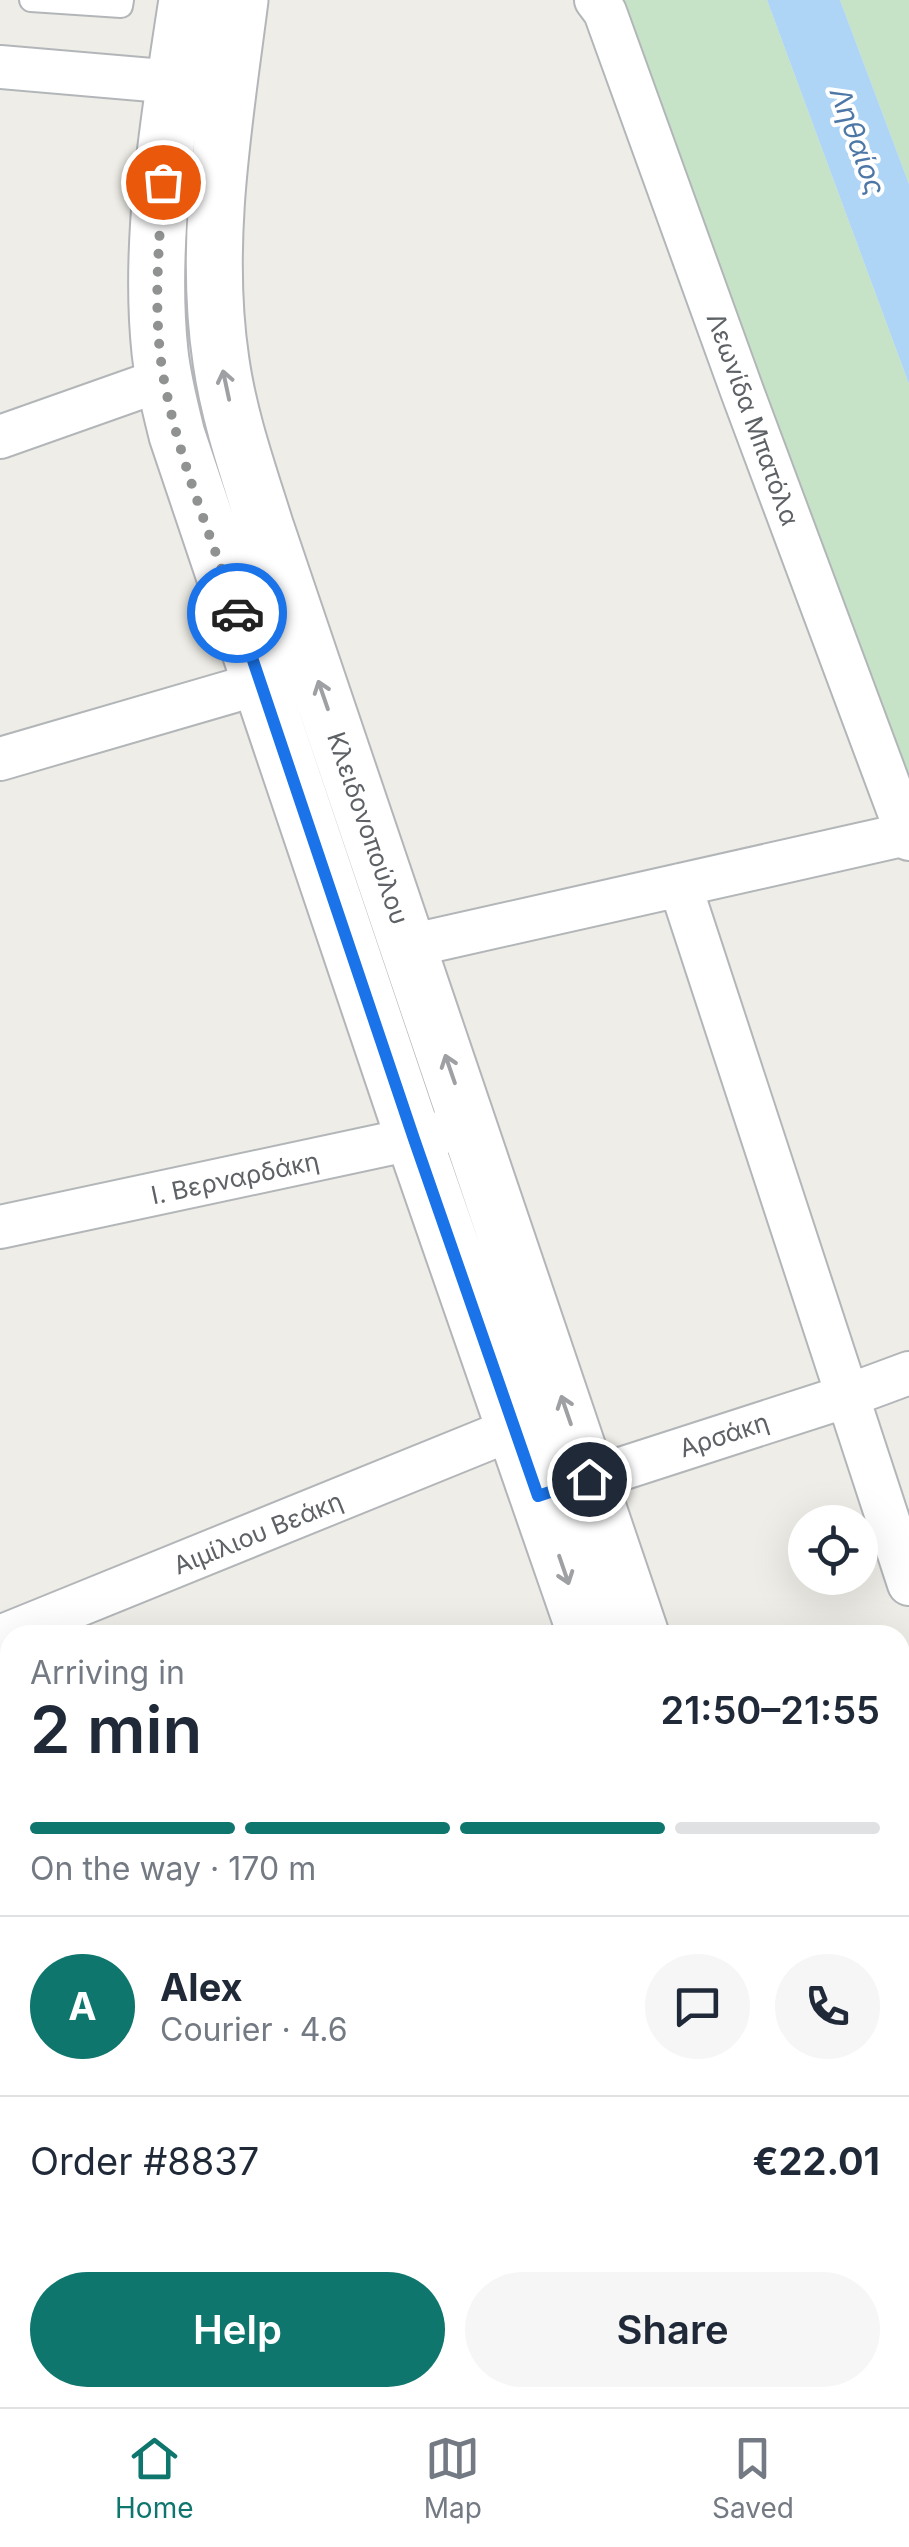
<!DOCTYPE html>
<html lang="en">
<head>
<meta charset="utf-8">
<style>
  :root { --surface:#fff; --page:#f6f6f7; --text:#1f2937; --muted:#747a83; --line:#e0e1e3; --accent:#0f766e }
  body { margin:0; font-family:Inter,sans-serif; background:var(--page); color:var(--text); height:100vh; display:flex; flex-direction:column; font-size:38px; white-space:nowrap }
  * { box-sizing:border-box; margin:0 }
  p { font-size:32px; color:var(--muted) }
  .icon { flex:none; width:55px; height:55px; fill:none; stroke:currentColor; stroke-width:2; stroke-linecap:round; stroke-linejoin:round }
  .map { position:relative; flex:1; overflow:hidden }
  .drawer { position:absolute; left:0px; top:1625px; width:910px; height:782px; display:flex; flex-direction:column; background:var(--surface); border-radius:30px 30px 0 0; box-shadow:0 10px 40px #0002 }
  .drawer>* { flex:none }
  .fabs { position:absolute; left:788px; top:1505px; display:grid; gap:20px }
  .fabs a { display:grid; place-items:center; width:90px; height:90px; border-radius:50%; background:var(--surface); box-shadow:0 10px 40px #0002; font-size:50px }
  .pin { position:absolute; display:grid; place-items:center; width:85px; height:85px; color:#fff; margin:-42px; border:5px solid #fff; border-radius:50%; box-shadow:0 2px 10px #0007 }
  .courier { position:absolute; display:grid; place-items:center; width:100px; height:100px; margin:-50px; border:8px solid #1a73e8; border-radius:50%; background:#fff; color:#222; box-shadow:0 2px 12px #0007 }
  .headline em { font-style:normal; font-weight:600 }
  .headline div { display:flex; flex-direction:column-reverse }
  .headline { display:flex; align-items:center; justify-content:space-between; height:170px; padding:0 30px }
  h1 { font-size:65px; font-weight:600; line-height:75px }
  .bar { display:grid; grid-template-columns:repeat(4,1fr); gap:15px 10px; align-content:center; height:120px; padding:0 30px }
  .bar i { height:12px; border-radius:8px; background:var(--line) }
  .bar .active { background:var(--accent) }
  .bar p { grid-column:span 4 }
  .line { display:flex; align-items:center; gap:25px; padding:0 30px; border-top:2px solid var(--line) }
  .line div { flex:1 }
  .round { display:grid; place-items:center; flex:none; width:105px; height:105px; border-radius:52px; background:var(--page) }
  .cta { display:flex; gap:20px; margin-top:auto; padding:20px 30px }
  .cta a { flex:1; height:115px; border-radius:60px; background:var(--accent); color:#fff; font-size:40px; font-weight:600; line-height:115px; text-align:center }
  .cta a+a { background:var(--page); color:var(--text) }
  .dock { display:flex; justify-content:space-around; align-items:center; height:140px; border-top:2px solid var(--line); background:var(--surface); font-size:28px; color:var(--muted) }
  .dock a { display:grid; justify-items:center; gap:5px }
  .dock .active { color:var(--accent) }
  .map>svg:first-child { display:block }
</style>
</head>
<body>
<div class="map">
<svg width="909" height="2407" viewBox="0 0 909 2407">
  <rect width="100%" height="100%" fill="#eeede7"/>
  <path fill="#c6e3c7" d="M620,0H767L909,384V792Z
    M840,0H909V184Z"/>
  <path fill="#afd5f6" d="M767,0H840L909,184V384Z"/>
  <g fill="none" stroke-linecap="round" stroke-linejoin="round">
    <g stroke="#b3b6b9" stroke-width="26">
      <path id="lane" d="M31,0L121,6L122,0"/>
    </g>
    <g stroke="#b3b6b9" stroke-width="46">
      <path id="street" d="M596,0L605,12L742,391L909,839
        M0,67L175,82
        M0,437L164,379
        M0,759L261,683
        M680,885L909,1584
        M409,946L907,834
        M0,1227L444,1132
        M562,1488L847,1396L909,1373
        M0,1637L515,1428
        M900,1851L909,1848
        M0,1981L10,1977
        M0,2049L10,2045
        M900,2081L909,2077
        M0,2086L10,2111
        M900,2288L909,2285
        M0,2349L3,2347L10,2365
        M23,2398L27,2407
        M126,2398L129,2407
        M513,2398L518,2407
        M704,2398L708,2407
        M343,2407L348,2398
        M624,2407L645,2398"/>
    </g>
    <g stroke="#b3b5b9" stroke-width="59">
      <path id="secondary" d="M187,0C170,112 148,239 160,352C163,380 170,407 177,435L414,1139L586,1635
        M240,0C225,118 203,242 221,361C229,417 248,471 265,525L641,1635
        M900,2382L909,2404"/>
    </g>
    <use href="#lane" stroke="#fff" stroke-width="22"/>
    <use href="#street" stroke="#fff" stroke-width="42"/>
    <use href="#secondary" stroke="#fff" stroke-width="55"/>
  </g>
  <defs><path id="oneway-shaft" d="M-6 0H5M1.5-3L5.5 0L1.5 3" fill="none" stroke-width="1.6" stroke-linecap="round" stroke-linejoin="round" transform="scale(2.5)"/></defs>
  <g stroke="#9ea0a3">
    <use href="#oneway-shaft" transform="translate(226 385) rotate(-102)"/>
    <use href="#oneway-shaft" transform="translate(323 695) rotate(-109)"/>
    <use href="#oneway-shaft" transform="translate(450 1069) rotate(-109)"/>
    <use href="#oneway-shaft" transform="translate(566 1410) rotate(-109)"/>
    <use href="#oneway-shaft" transform="translate(564 1570) rotate(71)"/>
  </g>
  <g fill="none" stroke-linecap="round" stroke-linejoin="round">
    <path stroke="#909292" stroke-width="10" stroke-dasharray="0 18" d="M163,182C159,247 152,315 164,380C179,460 211,537 237,613"/>
    <path stroke="#1a73e8" stroke-width="12" d="M237,613L414,1139L538,1496L589,1479"/>
  </g>
  <g text-anchor="middle" stroke-width="8" stroke-linejoin="round" paint-order="stroke">
    <g font-size="25" fill="#5e6165" stroke="#fff">
      <text transform="translate(753 419) rotate(70)" y="9">Λεωνίδα Μπατόλα</text>
      <text transform="translate(368 828) rotate(71)" y="9">Κλειδονοπούλου</text>
      <text transform="translate(235 1178) rotate(-12)" y="9">Ι. Βερναρδάκη</text>
      <text transform="translate(724 1435) rotate(-18)" y="9">Αρσάκη</text>
      <text transform="translate(258 1533) rotate(-22)" y="9">Αιμίλιου Βεάκη</text>
    </g>
    <g font-size="28" font-style="italic" fill="#4d77a6" stroke="#fff">
      <text transform="translate(858 141) rotate(70)" y="10">Ληθαίος</text>
    </g>
  </g>
</svg>
<div class="fabs">
<a><svg class="icon" aria-label="locate" viewBox="0 0 24 24"><circle cx="12" cy="12" r="6"/><path d="M12 2v4M12 18v4M2 12h4M18 12h4"/></svg></a>
</div>
<div class="pin" style="left:163px;top:182px;background:#ea580c"><svg class="icon" aria-label="bag" viewBox="0 0 24 24"><path d="M5 8h14l-1 12H6zM9 8a3 3 0 0 1 6 0"/></svg></div>
<div class="pin" style="left:589px;top:1479px;background:#1f2937"><svg class="icon" aria-label="home" viewBox="0 0 24 24"><path d="M3 11l9-7 9 7M6 9v11h12V9"/></svg></div>
<div class="courier" style="left:237px;top:613px"><svg class="icon" aria-label="car" viewBox="0 0 24 24"><path d="M5 17H2v-5l4-1 3-4h7l3 4 3 1v5h-3M9 17h6M6 11h13"/><circle cx="7" cy="17" r="2"/><circle cx="17" cy="17" r="2"/></svg></div>
<section class="drawer">
<div class="headline"><div><h1>2 min</h1><p>Arriving in</p></div><em>21:50–21:55</em></div>
<div class="bar"><i class="active"></i><i class="active"></i><i class="active"></i><i></i><p>On the way · 170 m</p></div>
<div class="line" style="height:180px"><b class="round" style="background:var(--accent);color:#fff">A</b><div><b>Alex</b><p>Courier · 4.6</p></div><a class="round"><svg class="icon" aria-label="chat" viewBox="0 0 24 24"><path d="M4 5h16v11H9l-5 4z"/></svg></a><a class="round"><svg class="icon" aria-label="phone" viewBox="0 0 24 24"><path d="M5 4h4l2 5-3 2q2 4 5 5l2-3 5 2v4C11 20 4 13 5 4z"/></svg></a></div>
<div class="line" style="height:130px"><div>Order #8837</div><b>€22.01</b></div>
<div class="cta"><a>Help</a><a>Share</a></div>
</section>
</div>
<nav class="dock">
<a class="active"><svg class="icon" aria-label="home" viewBox="0 0 24 24"><path d="M3 11l9-7 9 7M6 9v11h12V9"/></svg>Home</a>
<a><svg class="icon" aria-label="map" viewBox="0 0 24 24"><path d="M3 6l6-2 6 2 6-2v14l-6 2-6-2-6 2zM9 4v14M15 6v14"/></svg>Map</a>
<a><svg class="icon" aria-label="saved" viewBox="0 0 24 24"><path d="M7 4h10v16l-5-4-5 4z"/></svg>Saved</a>
</nav>
</body>
</html>
